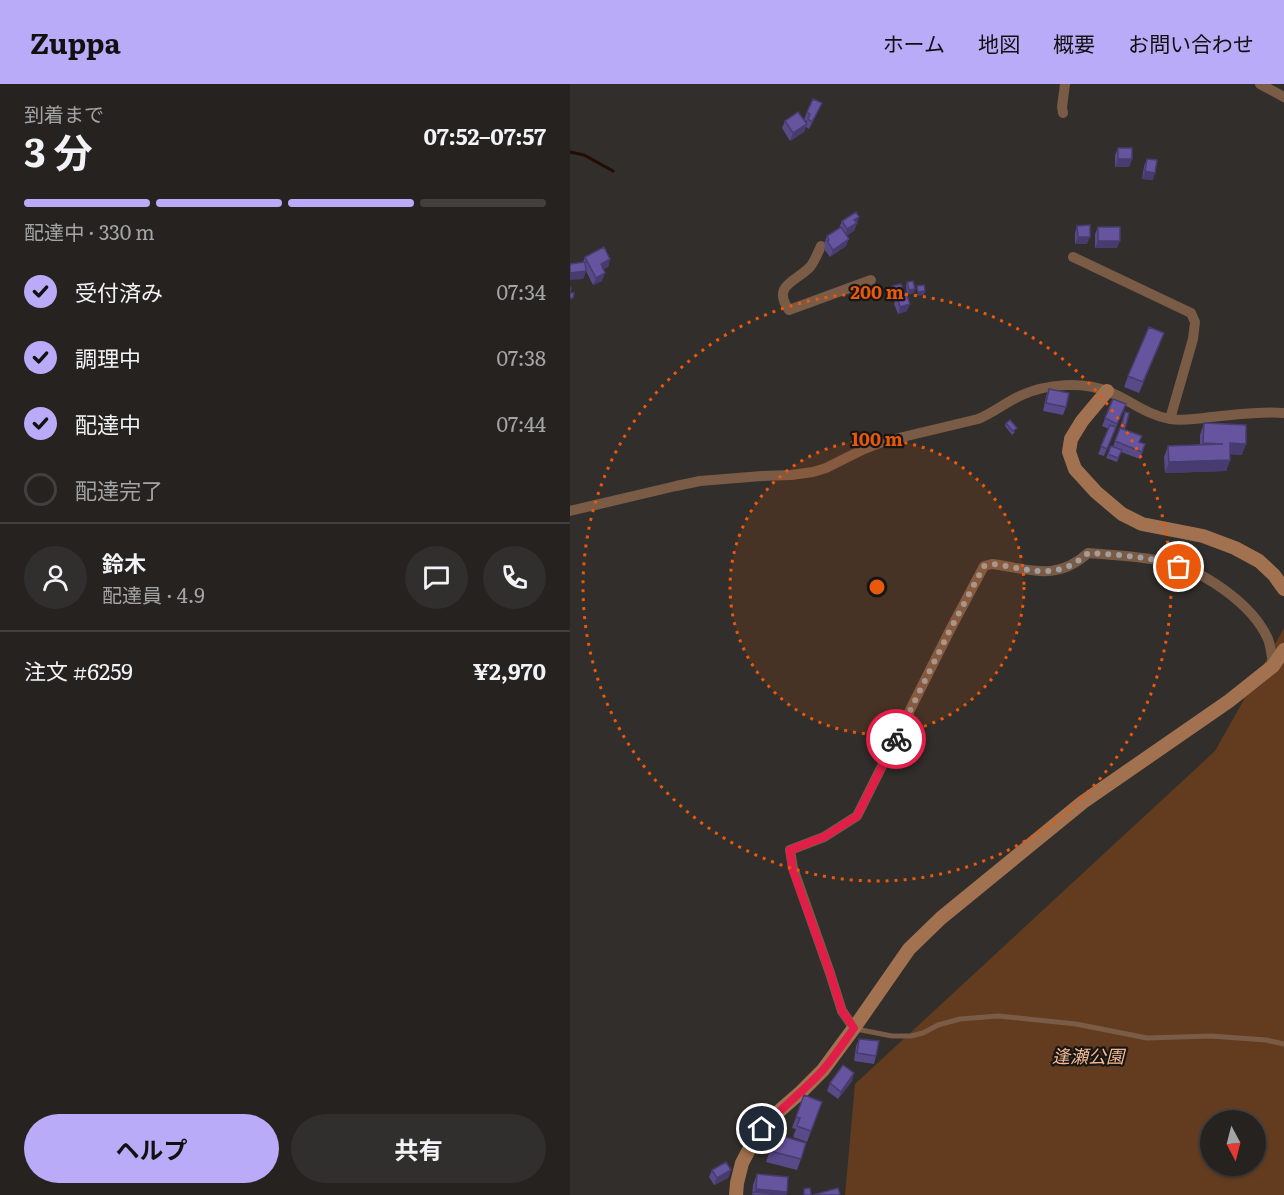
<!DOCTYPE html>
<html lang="ja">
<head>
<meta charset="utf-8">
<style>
  :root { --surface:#252220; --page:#312f2d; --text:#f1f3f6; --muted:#a3a4a5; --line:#423f3e; --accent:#b9abf7 }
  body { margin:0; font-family:Literata,"Noto Sans JP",serif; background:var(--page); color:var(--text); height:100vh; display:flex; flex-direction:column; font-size:22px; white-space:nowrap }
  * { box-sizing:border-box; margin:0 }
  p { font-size:20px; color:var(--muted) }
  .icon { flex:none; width:33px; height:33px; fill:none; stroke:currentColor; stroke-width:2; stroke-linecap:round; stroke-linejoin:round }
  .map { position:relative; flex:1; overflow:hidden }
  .details { display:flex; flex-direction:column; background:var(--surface); width:570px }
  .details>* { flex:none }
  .needle { width:39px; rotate:173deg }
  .tools { position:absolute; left:630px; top:1026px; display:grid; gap:12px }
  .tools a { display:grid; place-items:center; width:66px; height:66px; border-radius:50%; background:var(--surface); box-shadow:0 2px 4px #0004,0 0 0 2px var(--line); font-size:30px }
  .pin { position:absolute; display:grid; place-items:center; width:51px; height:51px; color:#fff; margin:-26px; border:3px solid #fff; border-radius:50%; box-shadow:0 2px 6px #0007 }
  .courier { position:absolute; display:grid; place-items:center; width:60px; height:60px; margin:-30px; border:4px solid #e11d48; border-radius:50%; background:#fff; color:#222; box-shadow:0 2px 8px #0007 }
  .overview em { font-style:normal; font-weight:700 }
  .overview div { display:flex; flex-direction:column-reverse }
  .overview { display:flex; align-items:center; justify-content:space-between; height:102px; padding:0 24px }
  h1 { font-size:39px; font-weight:700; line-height:45px }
  .bar { display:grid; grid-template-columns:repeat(4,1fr); gap:9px 6px; align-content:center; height:72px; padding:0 24px }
  .bar i { height:8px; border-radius:4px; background:var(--line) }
  .bar .active { background:var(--accent) }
  .bar p { grid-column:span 4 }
  .line { display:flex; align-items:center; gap:15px; padding:0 24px; border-top:2px solid var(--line) }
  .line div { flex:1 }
  .round { display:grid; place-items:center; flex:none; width:63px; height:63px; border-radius:32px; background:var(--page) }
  ol { padding:0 24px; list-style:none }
  li { display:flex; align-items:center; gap:18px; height:66px }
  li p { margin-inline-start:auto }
  li .icon { padding:6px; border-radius:50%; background:var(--accent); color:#111; stroke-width:4 }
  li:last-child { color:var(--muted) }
  li i { width:33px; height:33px; border:3px solid var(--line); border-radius:50% }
  .button { display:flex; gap:12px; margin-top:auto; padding:12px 24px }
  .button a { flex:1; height:69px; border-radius:36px; background:var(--accent); color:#111; font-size:24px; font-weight:700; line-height:69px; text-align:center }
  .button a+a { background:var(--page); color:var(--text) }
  header { display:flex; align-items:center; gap:36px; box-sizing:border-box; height:84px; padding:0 30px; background:var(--accent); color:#111 }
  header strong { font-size:28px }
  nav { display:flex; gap:33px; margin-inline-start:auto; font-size:21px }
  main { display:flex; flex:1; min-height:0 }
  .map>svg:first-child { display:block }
</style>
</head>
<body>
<header>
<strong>Zuppa</strong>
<nav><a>ホーム</a><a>地図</a><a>概要</a><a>お問い合わせ</a></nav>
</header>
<main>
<section class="details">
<div class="overview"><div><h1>3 分</h1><p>到着まで</p></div><em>07:52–07:57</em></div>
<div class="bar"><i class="active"></i><i class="active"></i><i class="active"></i><i></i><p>配達中 · 330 m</p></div>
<ol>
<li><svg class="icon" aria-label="check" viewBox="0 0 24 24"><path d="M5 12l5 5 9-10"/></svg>受付済み<p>07:34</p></li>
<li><svg class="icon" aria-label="check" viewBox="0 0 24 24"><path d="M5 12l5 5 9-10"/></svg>調理中<p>07:38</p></li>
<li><svg class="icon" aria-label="check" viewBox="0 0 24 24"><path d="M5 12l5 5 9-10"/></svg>配達中<p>07:44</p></li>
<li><i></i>配達完了</li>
</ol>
<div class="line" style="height:108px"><a class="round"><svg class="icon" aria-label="person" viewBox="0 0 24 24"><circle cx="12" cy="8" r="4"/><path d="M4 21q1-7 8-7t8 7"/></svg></a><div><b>鈴木</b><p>配達員 · 4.9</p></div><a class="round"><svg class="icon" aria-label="chat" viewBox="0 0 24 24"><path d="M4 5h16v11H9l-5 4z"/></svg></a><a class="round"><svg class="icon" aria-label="phone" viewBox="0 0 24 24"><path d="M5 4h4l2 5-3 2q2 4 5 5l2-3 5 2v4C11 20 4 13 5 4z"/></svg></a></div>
<div class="line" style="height:78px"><div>注文 #6259</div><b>¥2,970</b></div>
<div class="button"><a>ヘルプ</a><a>共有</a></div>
</section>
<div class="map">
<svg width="714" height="1111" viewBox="0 0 714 1111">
  <rect width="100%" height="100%" fill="#312e2b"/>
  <path fill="#633c1f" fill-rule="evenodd" d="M714,544V1111H275L285,1000L645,667ZM640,1036H686V1082H640Z"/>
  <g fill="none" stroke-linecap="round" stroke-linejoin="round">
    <path stroke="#220d00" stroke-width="3" d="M0,68L14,71L43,87"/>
    <path stroke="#795b46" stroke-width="5" d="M286,945L322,952H341L353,949L368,941L390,935L428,932L506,940L577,954L641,952L696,956L714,960"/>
    <path stroke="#795b46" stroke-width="10" d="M690,0L714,13
      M493,29L492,23L495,0
      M251,162C248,168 245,177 240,183C227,197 201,201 219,226L301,196
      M503,173L621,229L625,238L623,255L600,335
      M0,427L106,402L130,397L192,392L221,391L243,388L256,384L294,365L312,358L408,335C423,329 436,318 452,311C477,300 511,297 537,307C559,315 576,331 600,335C613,337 627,335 641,333C665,331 689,327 714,329
      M284,944L272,927L260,889L223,784L220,766L254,753L287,732L380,546L414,482L422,480C460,485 486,498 518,469C542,471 568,472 592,477C630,484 682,519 698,555C701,563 702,574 703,582"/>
    <path stroke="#a27250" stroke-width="14" d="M537,307L512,337L501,355L499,368L505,385L526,408L552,430L572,440L633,452L665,464L689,477L704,491L714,505
      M166,1111L167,1099L172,1079L182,1060L192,1045L208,1028L231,1008L253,986L284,944L339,865L371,834L513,718L659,617L703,582L714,566"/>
  </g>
  <path fill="#584988" d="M252,19L239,45L236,43L234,48L220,57L212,44L215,37L236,40L237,37L234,36L237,28Z
    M548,64L562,75L559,83H545V71Z
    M577,75L583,96L572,95L574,82Z
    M289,133L284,147L277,151L276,162L260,173L254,165L255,162L254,160L257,152L269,144L272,137Z
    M507,142L517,160H505V149Z
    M528,143L547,164H525V150Z
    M15,173L40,175L38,183L33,185L32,197L23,201L16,187L13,195V178Z
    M337,198L344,209L337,210L336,202Z
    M323,202L331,210L323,212L322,206Z
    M327,212L337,227L328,230L324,220Z
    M590,260L569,309L554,303L558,292Z
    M479,305L496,323L493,331L473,327L476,312Z
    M543,315L556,320L534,372L528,370L539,345L532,342Z
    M555,328L559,329L555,345L550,343Z
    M436,339L445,348L442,351L435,342Z
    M634,339L672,371L660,370V376L656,387L595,389L594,373L598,362L630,361V351Z
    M545,357L569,358L575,360L570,375L551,368L547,378L536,374L541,362L543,363Z
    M289,955L306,972L304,980L284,977L286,962Z
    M282,997L268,1015L257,1007L260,999Z
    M234,1011L252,1018L237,1058L223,1053L226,1045L222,1044Z
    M205,1050L231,1075L227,1086L196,1078Z
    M142,1086H161L158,1094L144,1101L139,1093Z
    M187,1090L217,1108L216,1111H182L183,1101Z"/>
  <path fill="#473c6f" d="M252,19L249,26L239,45L242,38Z
    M237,40L234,48L220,57L223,49Z
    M548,75H562L559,83H545Z
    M575,87L585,89L583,96L572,95Z
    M289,133L284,147L275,153L277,145L284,136Z
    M508,153H520L517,160H505Z
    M279,155L276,162L260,173L263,166Z
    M528,157H550L547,164H525Z
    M40,175L38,183L28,188L31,180Z
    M16,187L13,195L0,196V189Z
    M35,189L32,197L23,201L26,194Z
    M345,205L344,209L337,210L339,206Z
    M333,206L331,210L323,212L325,208Z
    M355,207L354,211L346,212L348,208Z
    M340,220L337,227L328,230L330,223Z
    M660,359L676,360L672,371L656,370Z
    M660,376L656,387L595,389L599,378Z
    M284,989L282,997L268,1015L271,1008Z
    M161,1086L158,1094L144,1101L147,1094Z
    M186,1105L217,1108L216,1111H184Z"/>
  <path fill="#66559e" stroke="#473c6f" stroke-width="1.5" d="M243,15L252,19L242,38L238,35L240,30L237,28Z
    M228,28L237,40L223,49L215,37Z
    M548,64H562V75H548Z
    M577,75L587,76L585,89L575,87Z
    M286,128L289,133L284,136L287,139L277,145L272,137Z
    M520,141V153H508L507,142Z
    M271,143L279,155L263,166L257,157L259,156L257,152Z
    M528,143H550V157H528Z
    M34,163L40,175L31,180L35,189L26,194L15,173Z
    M15,178L16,187L0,189V180Z
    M343,197L345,205L339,206L337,198Z
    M331,200L333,206L325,208L323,202Z
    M354,201L355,207L348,208L347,202Z
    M0,203L1,204L0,209H4L3,214H0Z
    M336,209L340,220L330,223L327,212Z
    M579,243L594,249L573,298L558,292Z
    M479,305L499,309L496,323L476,319Z
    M543,315L556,320L547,340L535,334Z
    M555,328L559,329L556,341L552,340Z
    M440,336L447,344L443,347L436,339Z
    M634,339L676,341V360L660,359V376L599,378L598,362L653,360L633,359Z
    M540,341L546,343L537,365L531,362Z
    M550,344L572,352L569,358L575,360L572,368L545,357Z
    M541,362L552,366L548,374L538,370Z
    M289,955L309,957L306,972L287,969Z
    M273,981L284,989L271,1008L260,999Z
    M234,1011L252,1018L241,1047L227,1042L230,1034L226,1033Z
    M205,1050L236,1059L231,1075L200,1067Z
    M156,1078L161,1086L147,1094L142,1086Z
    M187,1090L218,1093L217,1108L186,1105Z
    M240,1104L241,1111H234V1105Z
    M268,1104L270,1111H243Z
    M183,1108L208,1110V1111H183Z"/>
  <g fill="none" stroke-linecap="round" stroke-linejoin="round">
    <path stroke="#a19e9d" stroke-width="6" stroke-dasharray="0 10.8" d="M326,655L380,546L414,482L423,480C460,485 486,498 518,469C548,471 580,472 609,483"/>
    <path stroke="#e11d48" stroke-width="8" d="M192,1045C211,1024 234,1007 253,986C264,973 274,958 284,944L272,927L260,889L222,784L220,766L254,753L287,732L326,655"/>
  </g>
  <circle cx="307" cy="503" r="147" fill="#e8590c" fill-opacity=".12"/>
  <g fill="none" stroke="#e8590c" stroke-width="3" stroke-dasharray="3 6">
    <circle cx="307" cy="503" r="147"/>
    <circle cx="307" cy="503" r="294"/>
  </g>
  <g text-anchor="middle" stroke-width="4.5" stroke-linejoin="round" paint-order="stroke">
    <g font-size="18" font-style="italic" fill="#f4ba92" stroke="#181615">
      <text x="518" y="979">逢瀬公園</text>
    </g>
  </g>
  <circle cx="307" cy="503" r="9" fill="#e8590c" stroke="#181615" stroke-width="3"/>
  <g font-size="18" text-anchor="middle" font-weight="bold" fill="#e8590c" stroke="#181615" stroke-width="4.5" stroke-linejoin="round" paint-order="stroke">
    <text x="307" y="215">200 m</text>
    <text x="307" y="362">100 m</text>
  </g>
</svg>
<div class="tools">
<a><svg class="needle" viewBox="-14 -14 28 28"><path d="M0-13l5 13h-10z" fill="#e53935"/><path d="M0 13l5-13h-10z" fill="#a3a4a5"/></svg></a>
</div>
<div class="pin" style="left:609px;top:483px;background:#ea580c"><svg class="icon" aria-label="bag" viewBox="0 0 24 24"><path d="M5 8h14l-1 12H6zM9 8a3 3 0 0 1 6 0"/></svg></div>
<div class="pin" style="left:192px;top:1045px;background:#1f2937"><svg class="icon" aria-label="home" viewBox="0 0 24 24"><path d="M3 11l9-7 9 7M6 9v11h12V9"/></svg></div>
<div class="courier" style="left:326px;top:655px"><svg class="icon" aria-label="bike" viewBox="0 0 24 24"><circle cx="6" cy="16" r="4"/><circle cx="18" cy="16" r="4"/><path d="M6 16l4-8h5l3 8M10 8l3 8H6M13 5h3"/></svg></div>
</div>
</main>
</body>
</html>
